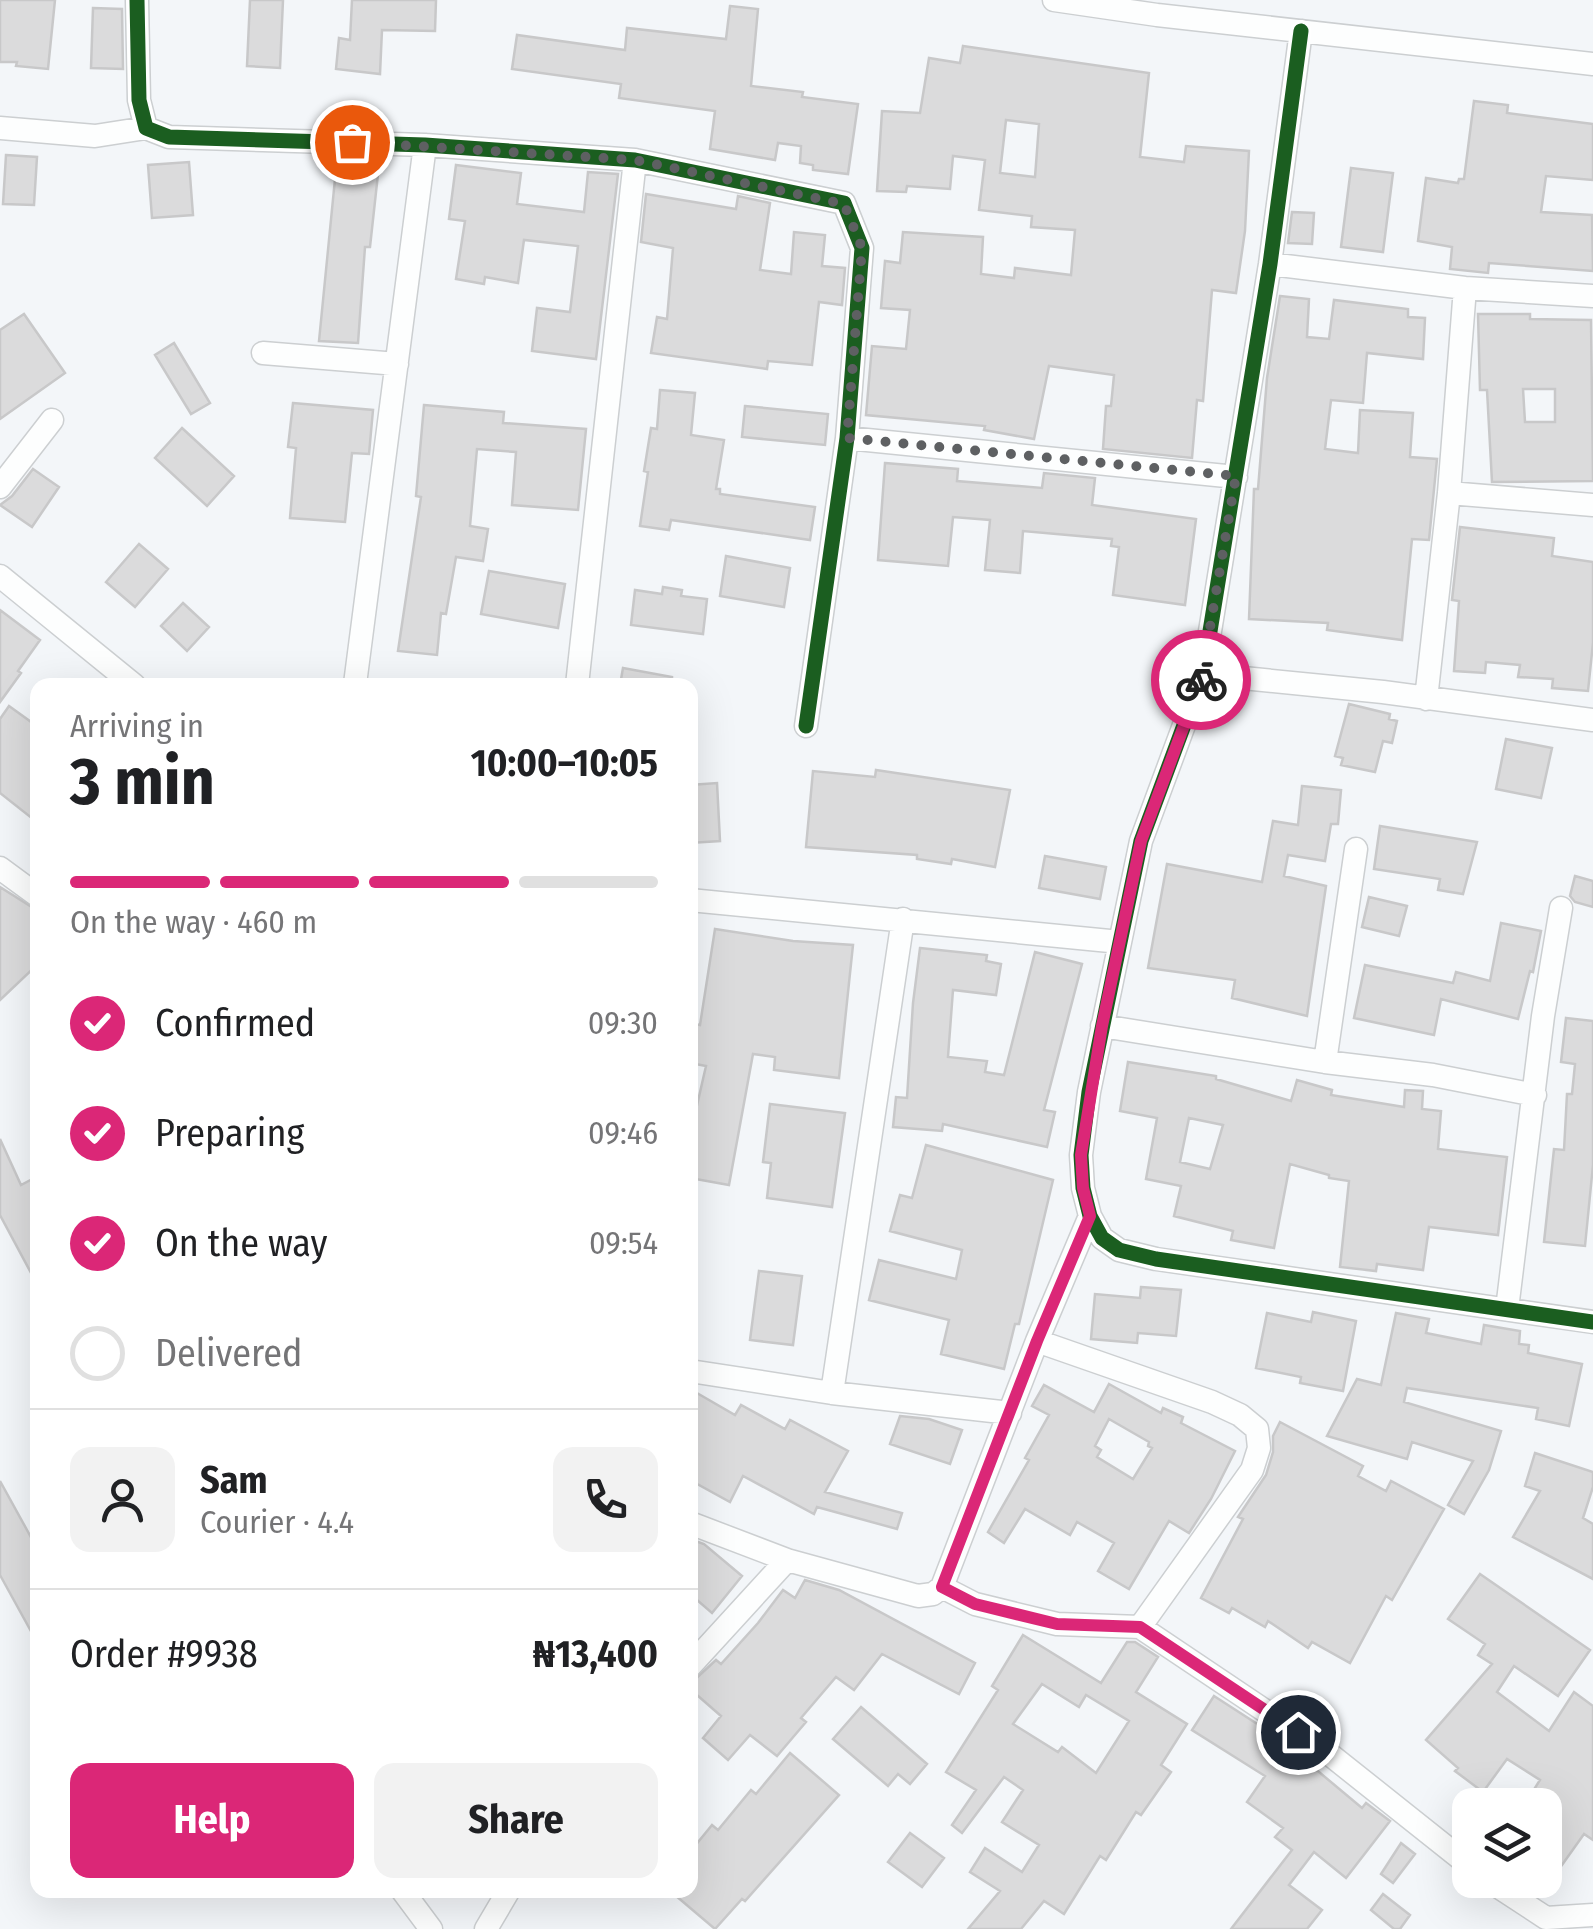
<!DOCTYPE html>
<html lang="en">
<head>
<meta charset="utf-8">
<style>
  :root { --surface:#fff; --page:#f2f2f2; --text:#202124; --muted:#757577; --line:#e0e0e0; --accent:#db2777 }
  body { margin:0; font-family:"Fira Sans Condensed",sans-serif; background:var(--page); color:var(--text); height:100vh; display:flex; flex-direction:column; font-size:38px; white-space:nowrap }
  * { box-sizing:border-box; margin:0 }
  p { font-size:32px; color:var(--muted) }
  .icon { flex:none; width:55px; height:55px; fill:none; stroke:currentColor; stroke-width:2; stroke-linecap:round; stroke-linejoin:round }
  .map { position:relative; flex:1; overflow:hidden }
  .panel { position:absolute; left:30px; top:678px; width:668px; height:1220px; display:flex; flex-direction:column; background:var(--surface); border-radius:20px; box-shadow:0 10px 40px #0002 }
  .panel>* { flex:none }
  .fabs { position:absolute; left:1452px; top:1788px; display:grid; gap:20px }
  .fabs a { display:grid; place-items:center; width:110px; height:110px; border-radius:20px; background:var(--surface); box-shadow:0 10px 40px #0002; font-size:50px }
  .pin { position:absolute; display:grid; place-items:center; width:85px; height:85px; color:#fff; margin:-42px; border:5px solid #fff; border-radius:50%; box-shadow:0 2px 10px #0007 }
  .courier { position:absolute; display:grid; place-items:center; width:100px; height:100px; margin:-50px; border:8px solid #db2777; border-radius:50%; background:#fff; color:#222; box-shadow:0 2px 12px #0007 }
  .summary em { font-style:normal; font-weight:700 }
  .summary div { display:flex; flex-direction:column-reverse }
  .summary { display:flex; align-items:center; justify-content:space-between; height:170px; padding:0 40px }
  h1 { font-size:65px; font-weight:700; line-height:75px }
  .bar { display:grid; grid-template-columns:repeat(4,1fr); gap:15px 10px; align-content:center; height:120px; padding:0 40px }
  .bar i { height:12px; border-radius:8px; background:var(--line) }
  .bar .current { background:var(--accent) }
  .bar p { grid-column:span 4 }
  .line { display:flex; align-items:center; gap:25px; padding:0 40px; border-top:2px solid var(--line) }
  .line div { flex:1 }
  .round { display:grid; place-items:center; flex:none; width:105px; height:105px; border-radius:20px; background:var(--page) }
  ol { padding:0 40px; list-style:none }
  li { display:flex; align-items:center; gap:30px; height:110px }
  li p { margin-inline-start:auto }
  li .icon { padding:10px; border-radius:50%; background:var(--accent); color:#fff; stroke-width:4 }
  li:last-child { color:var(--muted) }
  li i { width:55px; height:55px; border:5px solid var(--line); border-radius:50% }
  .primary-button { display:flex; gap:20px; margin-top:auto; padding:20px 40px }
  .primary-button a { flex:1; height:115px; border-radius:20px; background:var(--accent); color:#fff; font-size:40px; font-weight:700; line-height:115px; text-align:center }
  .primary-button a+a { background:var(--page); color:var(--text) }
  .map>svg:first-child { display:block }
</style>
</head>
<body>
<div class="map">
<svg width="1593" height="1929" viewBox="0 0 1593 1929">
  <rect width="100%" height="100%" fill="#f3f6f9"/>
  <path fill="#dbdbdc" stroke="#c8c8c9" stroke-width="2.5" fill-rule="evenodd" d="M0,0H55L48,69L16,66L17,62H0Z
    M250,0H283L280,68L247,66Z
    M352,0H436L435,31L382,30L380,74L336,69L339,38L350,40Z
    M730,6L758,9L751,86L803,92L802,97L858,104L848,174L813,170V165L800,163L801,146L778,143L775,160L710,149L715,111L619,98L621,84L512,69L517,35L625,50L627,28L726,39Z
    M93,8L122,9L123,69L91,68Z
    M963,46L1149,73L1140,157L1184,162L1186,146L1249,151L1245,231L1236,293L1212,290L1203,401L1197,400L1192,458L1103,449L1106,406H1111L1114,375L1049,366L1034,439L984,430L985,426L866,415L872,346L906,349L910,310L881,308L885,261L900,263L903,232L983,237L981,274L1014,278L1015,268L1071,275L1075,230L1031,227L1032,216L979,210L985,160L953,156L950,189L907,186L906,192L877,191L882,111L920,113L929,58L960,63ZM1006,120L1039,124L1035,177L1000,173Z
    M1474,101L1508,105L1507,113L1593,124V180L1546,176L1541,212L1592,215L1593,271L1489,263L1488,273L1450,269L1452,247L1418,241L1426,178L1458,183L1459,179H1464Z
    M6,155L37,157L34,205L3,204Z
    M189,162L193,215L152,218L148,165Z
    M456,165L521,173L517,204L584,212L588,172L618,174L596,359L532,351L537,308L570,312L578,246L524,240L518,283L485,277L484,284L456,279L465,221L449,219Z
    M1351,168L1393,173L1383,252L1341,247Z
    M336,169L378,174L370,247H365L358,343L319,341Z
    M646,194L736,209L738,196L770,203L760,270L791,274L794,232L825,235L822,266L845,268L842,305L819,302L812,365L768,361L767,369L651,353L657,317L667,319L673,248L641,242Z
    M1292,212L1314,213L1312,244L1288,243Z
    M1280,296L1309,299L1307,337L1329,339L1334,300L1408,309V317L1425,318L1423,359L1367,353L1363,403L1331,400L1325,449L1358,453L1360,410L1413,413L1410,457L1437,459L1429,540L1412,539L1402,640L1327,630L1328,623L1249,619L1254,489H1258L1267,378Z
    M24,314L65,373L0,419V330Z
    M1478,314H1530V319L1591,320L1593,481L1492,482L1487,390H1480ZM1523,389H1555V422H1525Z
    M174,343L210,403L191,414L155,355Z
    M660,390L695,393L691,435L724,440L716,489H720V494L815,507L810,540L671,520L669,530L640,526L648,472L644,471L651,428L657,429Z
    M293,403L373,410L369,454L352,453L345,522L290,518L296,448L288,447Z
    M424,405L504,412L503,423L586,429L578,510L512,505L516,452L477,449L470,526L488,529L483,561L456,557L446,614L441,613L437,655L398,651L421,497L416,496Z
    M745,406L828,414L825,445L742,437Z
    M182,428L234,476L207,506L155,458Z
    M885,463L958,469L957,481L1042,488L1044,473L1095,478L1092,505L1196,519L1185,605L1113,595L1119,547L1111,546L1112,539L1023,531L1020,573L985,570L990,520L953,517L948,566L878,560Z
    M33,469L59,487L32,527L0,505L12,496Z
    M1460,527L1554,538L1552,556L1593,562V643L1588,691L1552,688L1553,679L1518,677L1520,665L1486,662L1485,673L1454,671L1459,601L1452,600Z
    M139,544L168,569L135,607L106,582Z
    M726,556L790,568L784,607L720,596Z
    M489,571L565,584L558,628L481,614Z
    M663,587L682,590L681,596L707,599L703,634L631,625L635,590L662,594Z
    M183,603L209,627L187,651L161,626Z
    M0,610L40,640L18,671L21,673L0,702Z
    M623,668L672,677V685H620Z
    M1349,704L1390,714L1389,719L1397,721L1392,743L1383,741L1375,772L1341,765L1343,758L1335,756Z
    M9,706L38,727V823L0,793V719Z
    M1506,739L1552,748L1541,798L1496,789Z
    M876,770L1010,790L995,867L952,859L951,864L917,859V855L806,847L813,771L875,777Z
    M717,783L720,841L690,843V785Z
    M1302,786L1341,790L1338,824H1331L1325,861L1288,855L1284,876L1326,886L1307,1016L1232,998L1235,980L1148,968L1167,864L1262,882L1273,821L1298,825Z
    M1380,826L1477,842L1463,894L1438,890L1440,879L1374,869Z
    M1045,856L1106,867L1100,899L1039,888Z
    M1575,876L1593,881V907L1575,902L1570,896Z
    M0,887L38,911V964L0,1000Z
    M1369,897L1407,906L1399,936L1362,927Z
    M1501,923L1541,931L1533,972L1530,971L1518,1019L1441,999L1434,1035L1354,1018L1365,965L1453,983L1456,972L1490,981Z
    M715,929L793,941L853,945L839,1078L774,1070L775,1057L753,1054L729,1185L690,1178V1136L706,1066L690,1063V1023L700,1025Z
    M920,948L987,955L986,961L1001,964L996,995L953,990L948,1057L987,1061L985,1072L1004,1075L1035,952L1082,964L1044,1110L1055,1112L1047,1147L943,1124L942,1131L893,1127L896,1097L907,1098L913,1003Z
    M1566,1018L1593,1021V1165L1585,1246L1544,1242L1554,1149L1564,1150L1567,1094H1572L1575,1064L1561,1062Z
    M1128,1062L1216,1076V1079L1291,1101L1297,1080L1332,1090L1331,1095L1404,1107L1405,1090L1423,1091L1422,1109L1441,1111L1438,1149L1507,1157L1498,1235L1429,1227L1423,1270L1377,1264L1376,1271L1340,1267L1349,1181L1329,1178V1175L1290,1164L1274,1248L1231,1240L1233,1231L1174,1216L1181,1186L1146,1179L1157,1118L1120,1111ZM1189,1118L1223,1125L1210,1169L1180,1162Z
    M770,1104L845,1113L832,1207L767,1198L771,1163L763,1162Z
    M0,1139L21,1185L38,1176V1286L0,1215Z
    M926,1145L1053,1180L1019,1324H1015L1004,1369L941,1354L949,1320L869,1300L879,1260L956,1279L962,1250L890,1231L900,1195L912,1198Z
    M759,1271L802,1276L793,1345L750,1340Z
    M1141,1287L1181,1290L1176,1336L1138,1333L1137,1343L1091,1339L1095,1294L1140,1298Z
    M1313,1312L1356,1321L1343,1391L1300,1383L1301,1377L1256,1368L1267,1313L1311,1322Z
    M1396,1313L1429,1319L1426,1333L1481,1344L1484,1325L1520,1331L1519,1344L1529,1345L1528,1353L1582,1364L1569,1426L1536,1419L1538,1408L1407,1388L1404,1402L1501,1431L1489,1470L1464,1514L1448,1505L1473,1461L1412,1442L1407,1459L1327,1436L1357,1379L1381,1385Z
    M1109,1384L1161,1413L1163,1408L1183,1417L1181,1423L1235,1451L1211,1499L1189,1533L1169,1521L1129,1589L1098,1571L1114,1543L1077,1522L1070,1535L1025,1509L1004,1543L988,1532L1029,1460L1025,1458L1049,1415L1032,1406L1044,1385L1094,1412ZM1109,1419L1149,1442L1148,1446L1152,1448L1133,1479L1097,1457L1101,1450L1095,1446Z
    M690,1389L735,1415L741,1405L785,1429L790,1420L848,1451L825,1492L902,1513L897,1529L817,1507L814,1514L743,1476L730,1502L690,1480Z
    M900,1416L929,1419L962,1430L950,1464L890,1444Z
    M1280,1422L1363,1466L1358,1476L1386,1491L1391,1481L1444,1509L1392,1600L1386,1596L1350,1663L1312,1642L1308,1648L1268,1621L1265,1627L1232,1608L1229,1613L1201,1598L1243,1519L1238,1517L1266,1475L1273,1452V1436Z
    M1535,1453L1593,1472V1487L1583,1518L1593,1524V1579L1513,1537L1540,1491L1525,1486Z
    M0,1481L38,1550V1644L0,1575Z
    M690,1539L704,1544L742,1576L712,1613L690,1594Z
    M1480,1574L1590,1650L1558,1696L1514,1666L1497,1692L1549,1731L1574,1692L1593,1706V1840L1584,1834L1562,1865L1545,1852V1805H1538L1528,1799L1540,1780L1507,1759L1483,1792L1455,1771L1458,1768L1426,1740L1492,1664L1478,1655L1485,1644L1448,1619Z
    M805,1580L839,1590L975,1663L959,1694L882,1654L854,1690L836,1677L801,1718L806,1722L777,1756L750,1735L728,1760L703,1738L721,1716L690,1689V1684L716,1660L721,1664L758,1623L783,1590L795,1598Z
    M1023,1635L1101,1683L1127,1642H1135L1158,1657L1136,1692L1187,1724L1161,1765L1171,1772L1141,1815L1136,1812L1106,1860L1100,1856L1064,1914L1044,1901L1021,1929H968L1000,1891L970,1872L985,1848L1022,1872L1039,1845L1002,1822L1023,1790L1004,1777L962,1833L952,1825L976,1790L946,1772L998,1690L992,1686ZM1042,1684L1079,1707L1086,1695L1129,1721L1096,1773L1062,1747L1058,1752L1013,1724Z
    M1214,1696L1276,1736L1362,1808L1366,1803L1390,1821L1346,1878L1314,1852L1289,1885L1322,1910L1307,1929H1231L1292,1850L1275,1837L1283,1828L1247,1802L1265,1776L1192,1730Z
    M861,1707L927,1764L910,1784L898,1774L888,1786L833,1739Z
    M790,1753L839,1795L745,1901L742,1899L715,1929L669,1890H690V1852L712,1825L718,1830L751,1790L756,1794Z
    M910,1833L944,1858L922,1887L888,1862Z
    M1401,1843L1415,1854L1393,1883L1381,1874Z
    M1383,1894L1410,1915L1400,1929H1394L1371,1910Z"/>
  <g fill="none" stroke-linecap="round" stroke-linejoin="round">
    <g stroke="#cccfd1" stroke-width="25">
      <path id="minor" d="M137,0L139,100L146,128L169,137L425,145L635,160L844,203L862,248L847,438L806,726
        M1054,0L1157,15L1593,64
        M1301,31L1270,264L1203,674L1141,841L1089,1092L1081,1155L1083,1188L1090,1216L1102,1238L1119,1250L1156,1259L1593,1322
        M0,128L95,136L146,128
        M1270,264L1465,288L1593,296
        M263,353L397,364
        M847,438L1236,477
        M0,487L52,420
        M1449,493L1593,505
        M0,576L134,685
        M1203,674L1383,692L1593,720
        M355,684L425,145
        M577,685L635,160
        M1426,699L1449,493L1465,288
        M0,868L38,896
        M690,900L1120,942
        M1102,1026L1325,1062L1433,1075L1535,1095
        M1325,1062L1356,849
        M1507,1309L1543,1016L1561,908
        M1037,1341L1212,1402L1240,1415L1257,1429L1259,1448L1252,1470L1140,1627
        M690,1371L832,1393L1010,1413
        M832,1393L903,919
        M690,1523L787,1560
        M942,1587L975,1604L1057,1624L1140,1627L1328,1753L1470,1866
        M690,1666L787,1560L918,1596L933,1594L942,1587L1037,1341L1090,1216
        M1488,1880L1546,1918L1593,1915
        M402,1890L431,1929
        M486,1929L509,1890"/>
    </g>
    <use href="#minor" stroke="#fdfefe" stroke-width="22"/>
    <g stroke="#fff" stroke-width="21">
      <path id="cycleway" d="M137,0L139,100L146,128L169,137L425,145L635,160L844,203L862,248L847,438L806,726
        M1301,31L1270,264L1203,674L1141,841L1089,1092L1081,1155L1083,1188L1090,1216L1102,1238L1119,1250L1156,1259L1593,1322"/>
    </g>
    <use href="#cycleway" stroke="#1b5e20" stroke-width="15"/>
  </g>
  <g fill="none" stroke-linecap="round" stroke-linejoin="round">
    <path stroke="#5e6062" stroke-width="10" stroke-dasharray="0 18" d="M352,142L635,160L844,204L862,248L847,438L1236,476L1201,680"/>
    <path stroke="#db2777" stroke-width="12" d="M1201,680L1141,841L1102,1026L1081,1155L1083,1188L1090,1216L1037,1341L942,1587L975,1604L1057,1624L1140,1627L1298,1732"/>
  </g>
</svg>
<div class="fabs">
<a><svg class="icon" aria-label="layers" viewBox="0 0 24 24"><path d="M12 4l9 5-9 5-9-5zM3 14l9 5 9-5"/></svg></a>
</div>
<div class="pin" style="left:352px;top:142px;background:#ea580c"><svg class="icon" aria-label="bag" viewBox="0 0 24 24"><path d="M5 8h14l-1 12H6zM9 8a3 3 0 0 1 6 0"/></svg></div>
<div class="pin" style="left:1298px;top:1732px;background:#1f2937"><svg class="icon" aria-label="home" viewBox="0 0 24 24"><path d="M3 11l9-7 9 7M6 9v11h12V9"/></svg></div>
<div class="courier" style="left:1201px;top:680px"><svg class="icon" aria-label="bike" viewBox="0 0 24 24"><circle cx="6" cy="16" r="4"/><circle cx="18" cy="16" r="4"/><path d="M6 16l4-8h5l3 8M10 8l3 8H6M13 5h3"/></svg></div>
<section class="panel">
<div class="summary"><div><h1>3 min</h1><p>Arriving in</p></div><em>10:00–10:05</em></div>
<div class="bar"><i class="current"></i><i class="current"></i><i class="current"></i><i></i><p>On the way · 460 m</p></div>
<ol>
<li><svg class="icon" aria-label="check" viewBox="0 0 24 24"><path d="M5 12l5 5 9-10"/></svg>Confirmed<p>09:30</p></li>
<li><svg class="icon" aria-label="check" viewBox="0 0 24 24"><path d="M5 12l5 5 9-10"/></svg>Preparing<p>09:46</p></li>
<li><svg class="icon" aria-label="check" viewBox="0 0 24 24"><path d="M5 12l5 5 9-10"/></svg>On the way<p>09:54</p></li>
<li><i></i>Delivered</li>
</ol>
<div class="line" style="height:180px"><a class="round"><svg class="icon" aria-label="person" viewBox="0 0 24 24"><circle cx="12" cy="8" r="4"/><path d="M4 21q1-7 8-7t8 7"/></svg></a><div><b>Sam</b><p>Courier · 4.4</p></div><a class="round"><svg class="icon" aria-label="phone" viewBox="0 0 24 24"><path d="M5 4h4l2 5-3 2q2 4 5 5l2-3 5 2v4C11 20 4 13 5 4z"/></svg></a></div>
<div class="line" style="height:130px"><div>Order #9938</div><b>₦13,400</b></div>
<div class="primary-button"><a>Help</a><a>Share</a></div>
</section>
</div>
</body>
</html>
